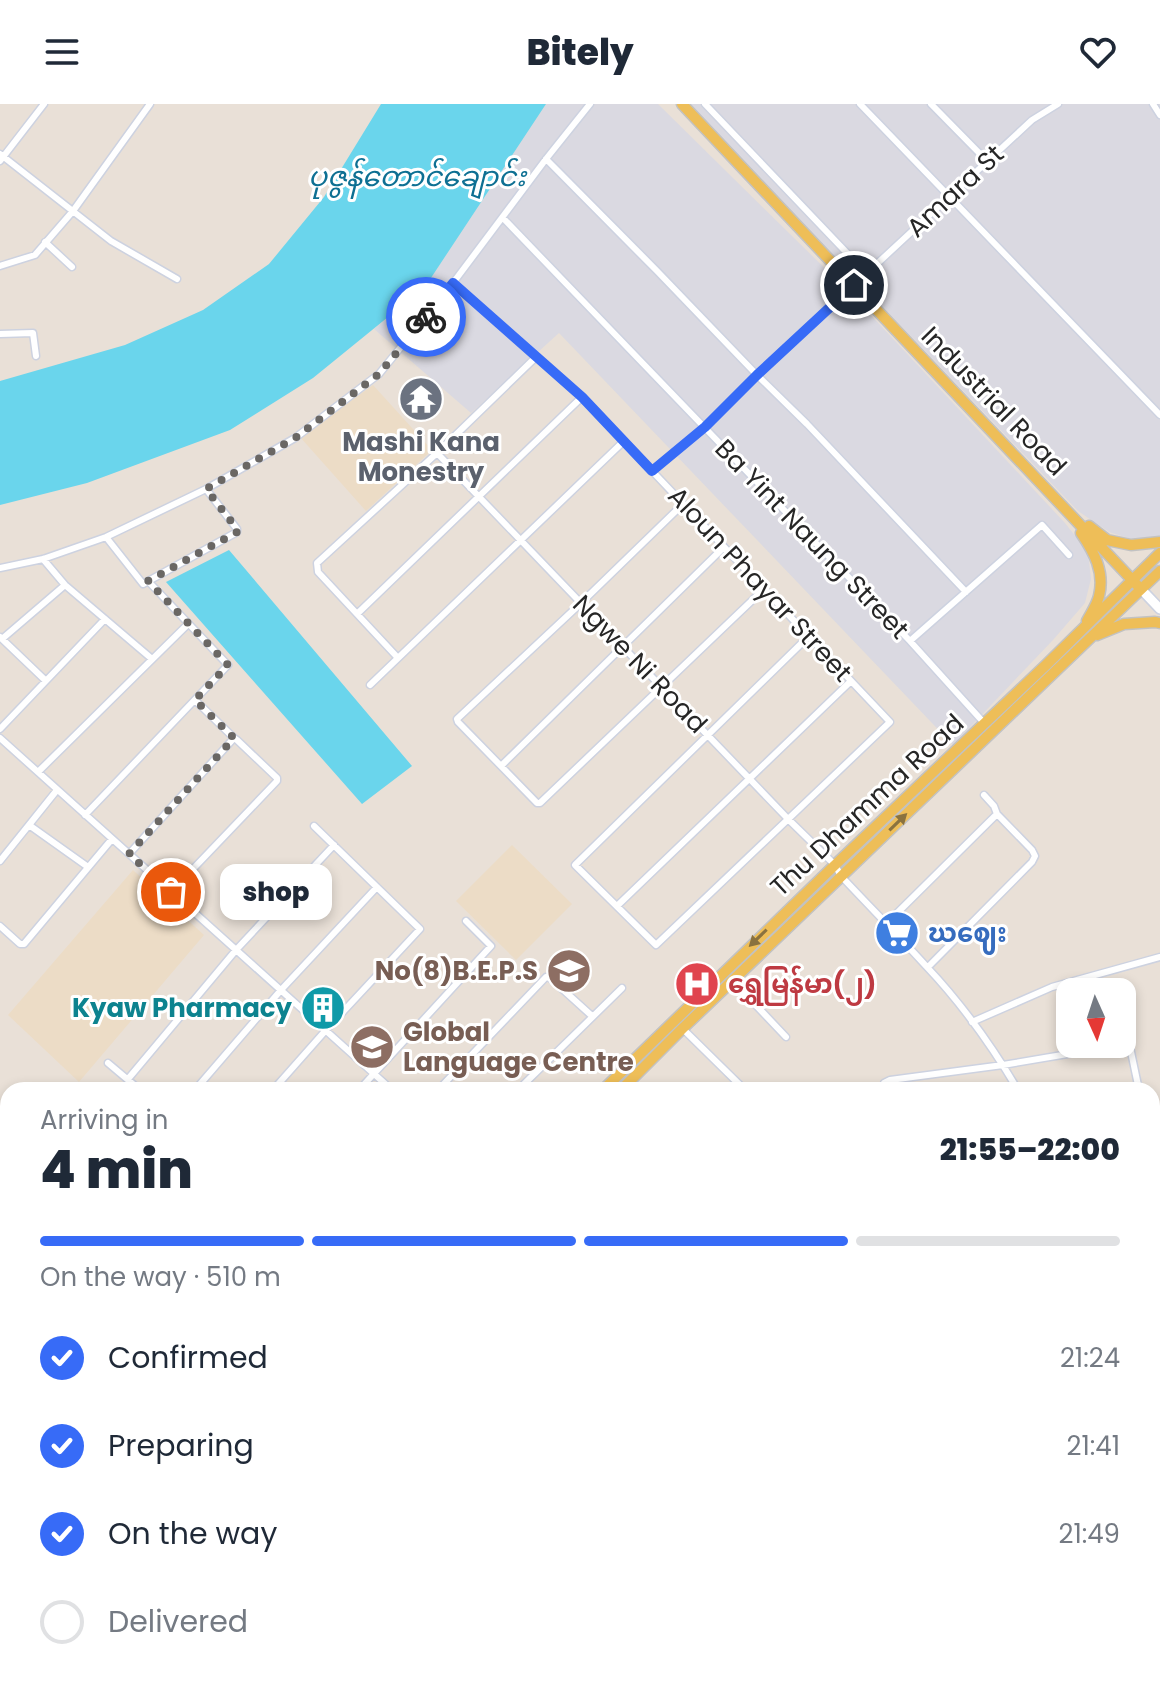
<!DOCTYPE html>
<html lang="en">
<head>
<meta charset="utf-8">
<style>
  :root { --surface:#fff; --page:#f6f6f7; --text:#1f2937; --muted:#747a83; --line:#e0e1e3; --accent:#376bf7 }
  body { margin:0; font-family:Poppins,"Noto Sans Myanmar",sans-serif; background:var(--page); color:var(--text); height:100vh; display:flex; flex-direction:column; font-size:30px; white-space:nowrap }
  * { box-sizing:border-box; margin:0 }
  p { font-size:26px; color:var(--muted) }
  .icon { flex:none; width:44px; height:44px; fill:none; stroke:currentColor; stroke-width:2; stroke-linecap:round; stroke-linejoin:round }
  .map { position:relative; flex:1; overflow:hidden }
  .sheet { position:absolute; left:0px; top:978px; width:1160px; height:600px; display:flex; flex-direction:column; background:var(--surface); border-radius:24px 24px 0 0; box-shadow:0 4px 12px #0003 }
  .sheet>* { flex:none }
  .needle { width:52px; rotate:177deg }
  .tools { position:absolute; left:1056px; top:874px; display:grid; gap:16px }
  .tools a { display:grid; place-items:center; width:80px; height:80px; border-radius:16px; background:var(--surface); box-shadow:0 4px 12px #0003; font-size:40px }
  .pin { position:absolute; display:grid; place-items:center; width:68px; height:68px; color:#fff; margin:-34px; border:4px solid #fff; border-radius:50%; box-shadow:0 2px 8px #0007 }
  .courier { position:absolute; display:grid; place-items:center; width:80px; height:80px; margin:-40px; border:6px solid #376bf7; border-radius:50%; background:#fff; color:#222; box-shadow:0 2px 10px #0007 }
  .bubble { position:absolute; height:56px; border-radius:16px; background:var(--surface); box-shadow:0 4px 12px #0003; font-size:26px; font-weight:800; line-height:56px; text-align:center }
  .headline em { font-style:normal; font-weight:800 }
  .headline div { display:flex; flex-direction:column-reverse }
  .headline { display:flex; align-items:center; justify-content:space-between; height:136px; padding:0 40px }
  h1 { font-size:52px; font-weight:800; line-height:60px }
  .bar { display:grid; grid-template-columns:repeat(4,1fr); gap:12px 8px; align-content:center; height:96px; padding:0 40px }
  .bar i { height:10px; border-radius:6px; background:var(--line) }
  .bar .on { background:var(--accent) }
  .bar p { grid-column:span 4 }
  ol { padding:0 40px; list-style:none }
  li { display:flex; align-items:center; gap:24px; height:88px }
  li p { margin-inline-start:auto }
  li .icon { padding:8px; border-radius:50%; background:var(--accent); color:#fff; stroke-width:4 }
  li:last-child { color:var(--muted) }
  li i { width:44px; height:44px; border:4px solid var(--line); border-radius:50% }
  header { display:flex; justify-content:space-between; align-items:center; height:104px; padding:0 40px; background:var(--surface); font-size:36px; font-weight:800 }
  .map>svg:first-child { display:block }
</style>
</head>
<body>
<header><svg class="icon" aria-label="menu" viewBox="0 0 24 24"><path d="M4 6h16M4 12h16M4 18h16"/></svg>Bitely<svg class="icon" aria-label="heart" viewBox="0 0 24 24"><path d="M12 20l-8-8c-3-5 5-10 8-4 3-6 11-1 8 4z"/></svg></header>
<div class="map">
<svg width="1160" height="1578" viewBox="0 0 1160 1578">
  <rect width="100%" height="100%" fill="#e9e0d7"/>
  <path fill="#dad9e1" d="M546,0H658L854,193L1065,419L1088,448L1091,475L1085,499L1053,536L953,641L559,229L471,309L374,225L425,183Z
    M689,0H1160V432L1131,435L1109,428L1078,407Z"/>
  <path fill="#ecdcc6" d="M373,281L432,346L366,407L300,333Z
    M512,741L572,800L516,856L456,797Z
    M133,766L204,831L79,978L8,911Z
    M1160,1513V1578H1109L1114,1570H1152V1518Z"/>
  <path fill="#f1d4d8" d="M1160,1180V1513L1152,1518V1182Z"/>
  <path fill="#6ad5ec" d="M381,0H546L425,183L313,274L230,326L87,379L0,401V277L125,241L203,206L269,160L324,93Z
    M229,446L412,662L362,700L166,478Z"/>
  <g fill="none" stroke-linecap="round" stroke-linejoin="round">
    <g stroke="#cdd2e0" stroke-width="9">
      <path id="street" d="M705,0L867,170
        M860,0L1160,311
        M931,0L987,57
        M1153,0L1160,11
        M0,50L111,137L177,175
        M546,55L657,167L757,271L807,320L966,488
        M0,57L44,0
        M503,114L910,537L985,620
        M45,138L72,163
        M0,162L35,151L73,107L150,0
        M453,179L582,293L890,618L656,841L575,761L809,532
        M0,230L33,229L36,252
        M437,349L789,716L835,761L841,772C869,802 898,831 926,862C961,899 992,942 1018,986
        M652,367L705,323L757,271L1032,16L1058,0
        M683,400L580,500L457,615L458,618L537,699H540L764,485
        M106,433L143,480L237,428V425L206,385
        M43,455L65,481L152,555
        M0,464L43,455L106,433L206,385L295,334L379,270L453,179L546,55L590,0
        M357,510L582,293
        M0,533L46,577
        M2,535L65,481
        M910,537L1042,421L1069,451
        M398,554L318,468L317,459L437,349L536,253
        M370,581L624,337
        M195,596L234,634
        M0,625L105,515
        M0,634L392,986
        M501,662L724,443
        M38,668L188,520
        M85,711L228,561L148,477
        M29,721L88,763
        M129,750L234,634L237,636L277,674V677L171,788
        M0,757L57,686
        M617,802L851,577
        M886,820L997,710L994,702L984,691
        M0,822L20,840H24L112,735
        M928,863L1032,758L1035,752L1032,746L997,710
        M732,876L786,933
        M972,918L1052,883L1160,853
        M682,924L745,986
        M108,959L140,986
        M128,975L236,846L334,741
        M195,986L281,886L377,783
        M273,986L326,926L420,825L314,722
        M359,986L491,842L466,817
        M438,986L546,873L550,874L592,912
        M518,986L622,884
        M884,986V979L890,976L1003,961L1127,940L1130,943L1139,986
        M1152,1026L1160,1047
        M1152,1054L1160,1053
        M1152,1111L1160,1110
        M0,1349L8,1334
        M176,1570L194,1578
        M284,1570L295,1578
        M556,1570L570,1578
        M850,1570L861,1578
        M344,1578L348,1570
        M425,1578L429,1570
        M492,1578L496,1570
        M625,1578L630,1570
        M808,1578L813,1570
        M876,1578L882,1570
        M950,1578L956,1570"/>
    </g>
    <g stroke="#cdd2e0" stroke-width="12">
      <path id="secondary" d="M1141,485L1160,505
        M1152,1176L1160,1173
        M711,1578L715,1570"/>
    </g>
    <g stroke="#c2c2c2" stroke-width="13">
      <path id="primary" d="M682,0L1137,481
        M1089,422L1107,436L1131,441L1160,438
        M1081,429C1094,448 1105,468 1099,492C1097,501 1091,509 1087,517
        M1097,531L1124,520L1155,518L1160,519
        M603,986L835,761L1046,561L1160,449
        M621,986L683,924L1160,467
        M198,1578L202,1570
        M211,1578L214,1570"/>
    </g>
    <use href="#street" stroke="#fff" stroke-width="6"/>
    <use href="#secondary" stroke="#fff" stroke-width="9"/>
    <use href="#primary" stroke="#eebe58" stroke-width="10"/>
  </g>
  <defs><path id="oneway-solid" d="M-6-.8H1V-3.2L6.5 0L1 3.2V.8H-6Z" transform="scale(2)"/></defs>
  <g fill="#8a723f">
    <use href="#oneway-solid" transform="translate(898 718) rotate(-44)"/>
    <use href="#oneway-solid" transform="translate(758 834) rotate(136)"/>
  </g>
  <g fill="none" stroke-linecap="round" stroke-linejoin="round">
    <path stroke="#6a6764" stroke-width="8" stroke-dasharray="0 14.4" d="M171,788L129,750L234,634L195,596L228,561L148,477L237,428V425L206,385L295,334L379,270L426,213"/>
    <path stroke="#376bf7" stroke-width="10" d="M426,213L453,179L582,293L652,367L705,323L757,271L854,181"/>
  </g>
  <defs>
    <g id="temple-disc" transform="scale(2.3)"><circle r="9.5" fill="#6b7280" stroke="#fff"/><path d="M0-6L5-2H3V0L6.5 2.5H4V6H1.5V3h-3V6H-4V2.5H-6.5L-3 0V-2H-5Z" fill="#fff"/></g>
    <g id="supermarket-disc" transform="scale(2.3)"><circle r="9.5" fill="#3f7fe0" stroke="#fff"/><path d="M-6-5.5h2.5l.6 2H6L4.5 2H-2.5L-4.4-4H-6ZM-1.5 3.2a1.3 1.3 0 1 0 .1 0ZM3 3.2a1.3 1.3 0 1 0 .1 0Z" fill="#fff"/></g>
    <g id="school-disc" transform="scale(2.3)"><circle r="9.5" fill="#8d6e63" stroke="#fff"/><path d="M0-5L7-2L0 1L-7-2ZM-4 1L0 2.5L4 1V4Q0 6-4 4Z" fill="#fff"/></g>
    <g id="hospital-disc" transform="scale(2.3)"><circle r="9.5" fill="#e0444e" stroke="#fff"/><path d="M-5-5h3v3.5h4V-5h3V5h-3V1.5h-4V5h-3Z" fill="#fff"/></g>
    <g id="building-disc" transform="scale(2.3)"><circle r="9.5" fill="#0f9aa8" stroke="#fff"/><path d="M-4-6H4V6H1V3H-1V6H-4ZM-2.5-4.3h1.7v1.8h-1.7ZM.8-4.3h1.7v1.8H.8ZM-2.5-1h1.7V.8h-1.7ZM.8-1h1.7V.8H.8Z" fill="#fff"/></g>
  </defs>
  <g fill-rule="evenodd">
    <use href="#temple-disc" x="421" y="295"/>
    <use href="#supermarket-disc" x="897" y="829"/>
    <use href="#school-disc" x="569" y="867"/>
    <use href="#hospital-disc" x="697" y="880"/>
    <use href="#building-disc" x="323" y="904"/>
    <use href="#school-disc" x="372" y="943"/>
  </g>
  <g text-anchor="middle" stroke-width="6" stroke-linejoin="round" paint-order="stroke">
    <g font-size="26" fill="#262626" stroke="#fff">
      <text transform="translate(955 87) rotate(-43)" y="9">Amara St</text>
      <text transform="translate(994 297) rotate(46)" y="9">Industrial Road</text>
      <text transform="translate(812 435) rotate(46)" y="9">Ba Yint Naung Street</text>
      <text transform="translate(760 480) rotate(47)" y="9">Aloun Phayar Street</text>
      <text transform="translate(640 560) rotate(46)" y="9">Ngwe Ni Road</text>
      <text transform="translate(867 701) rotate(-43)" y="9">Thu Dhamma Road</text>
    </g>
    <g font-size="26" font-weight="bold" fill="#5b616d" stroke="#fff">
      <text x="421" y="347">Mashi Kana<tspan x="421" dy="30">Monestry</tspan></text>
    </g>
    <g font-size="26" font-weight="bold" fill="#366cbe" stroke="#fff" text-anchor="start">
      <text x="928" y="838">ဃဈေး</text>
    </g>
    <g font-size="26" font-weight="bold" fill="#785e54" stroke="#fff" text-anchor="end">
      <text x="538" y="876">No(8)B.E.P.S</text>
      <text x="403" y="937" text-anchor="start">Global<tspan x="403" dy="30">Language Centre</tspan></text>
    </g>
    <g font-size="26" font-weight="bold" fill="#be3a42" stroke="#fff" text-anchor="start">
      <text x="728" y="889">ရွှေမြန်မာ(၂)</text>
    </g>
    <g font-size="26" font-weight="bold" fill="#0d838f" stroke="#fff" text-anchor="end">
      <text x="292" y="913">Kyaw Pharmacy</text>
    </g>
    <g font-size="28" font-style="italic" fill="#0e7093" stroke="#fff">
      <text x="417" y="82">ပုဇွန်တောင်ချောင်း</text>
    </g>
  </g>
</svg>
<div class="tools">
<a><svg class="needle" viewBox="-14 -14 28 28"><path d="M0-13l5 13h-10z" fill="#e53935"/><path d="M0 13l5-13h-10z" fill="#747a83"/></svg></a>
</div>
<div class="pin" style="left:171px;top:788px;background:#ea580c"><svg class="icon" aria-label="bag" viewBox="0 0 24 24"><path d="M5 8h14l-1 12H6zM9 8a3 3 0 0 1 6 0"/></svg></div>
<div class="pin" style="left:854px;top:181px;background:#1f2937"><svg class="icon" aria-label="home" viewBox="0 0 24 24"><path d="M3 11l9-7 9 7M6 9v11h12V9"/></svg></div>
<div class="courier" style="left:426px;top:213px"><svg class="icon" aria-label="bike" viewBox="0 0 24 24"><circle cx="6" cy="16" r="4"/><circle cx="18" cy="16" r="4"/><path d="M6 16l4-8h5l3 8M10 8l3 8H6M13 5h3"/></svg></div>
<div class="bubble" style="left:220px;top:760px;width:112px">shop</div>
<section class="sheet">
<div class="headline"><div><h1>4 min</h1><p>Arriving in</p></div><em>21:55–22:00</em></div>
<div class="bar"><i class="on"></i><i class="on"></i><i class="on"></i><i></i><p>On the way · 510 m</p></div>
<ol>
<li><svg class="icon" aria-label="check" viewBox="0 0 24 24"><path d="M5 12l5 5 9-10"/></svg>Confirmed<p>21:24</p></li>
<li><svg class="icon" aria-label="check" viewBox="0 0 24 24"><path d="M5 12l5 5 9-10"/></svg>Preparing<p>21:41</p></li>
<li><svg class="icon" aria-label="check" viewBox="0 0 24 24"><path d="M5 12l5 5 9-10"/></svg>On the way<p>21:49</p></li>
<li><i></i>Delivered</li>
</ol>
</section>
</div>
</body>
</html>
